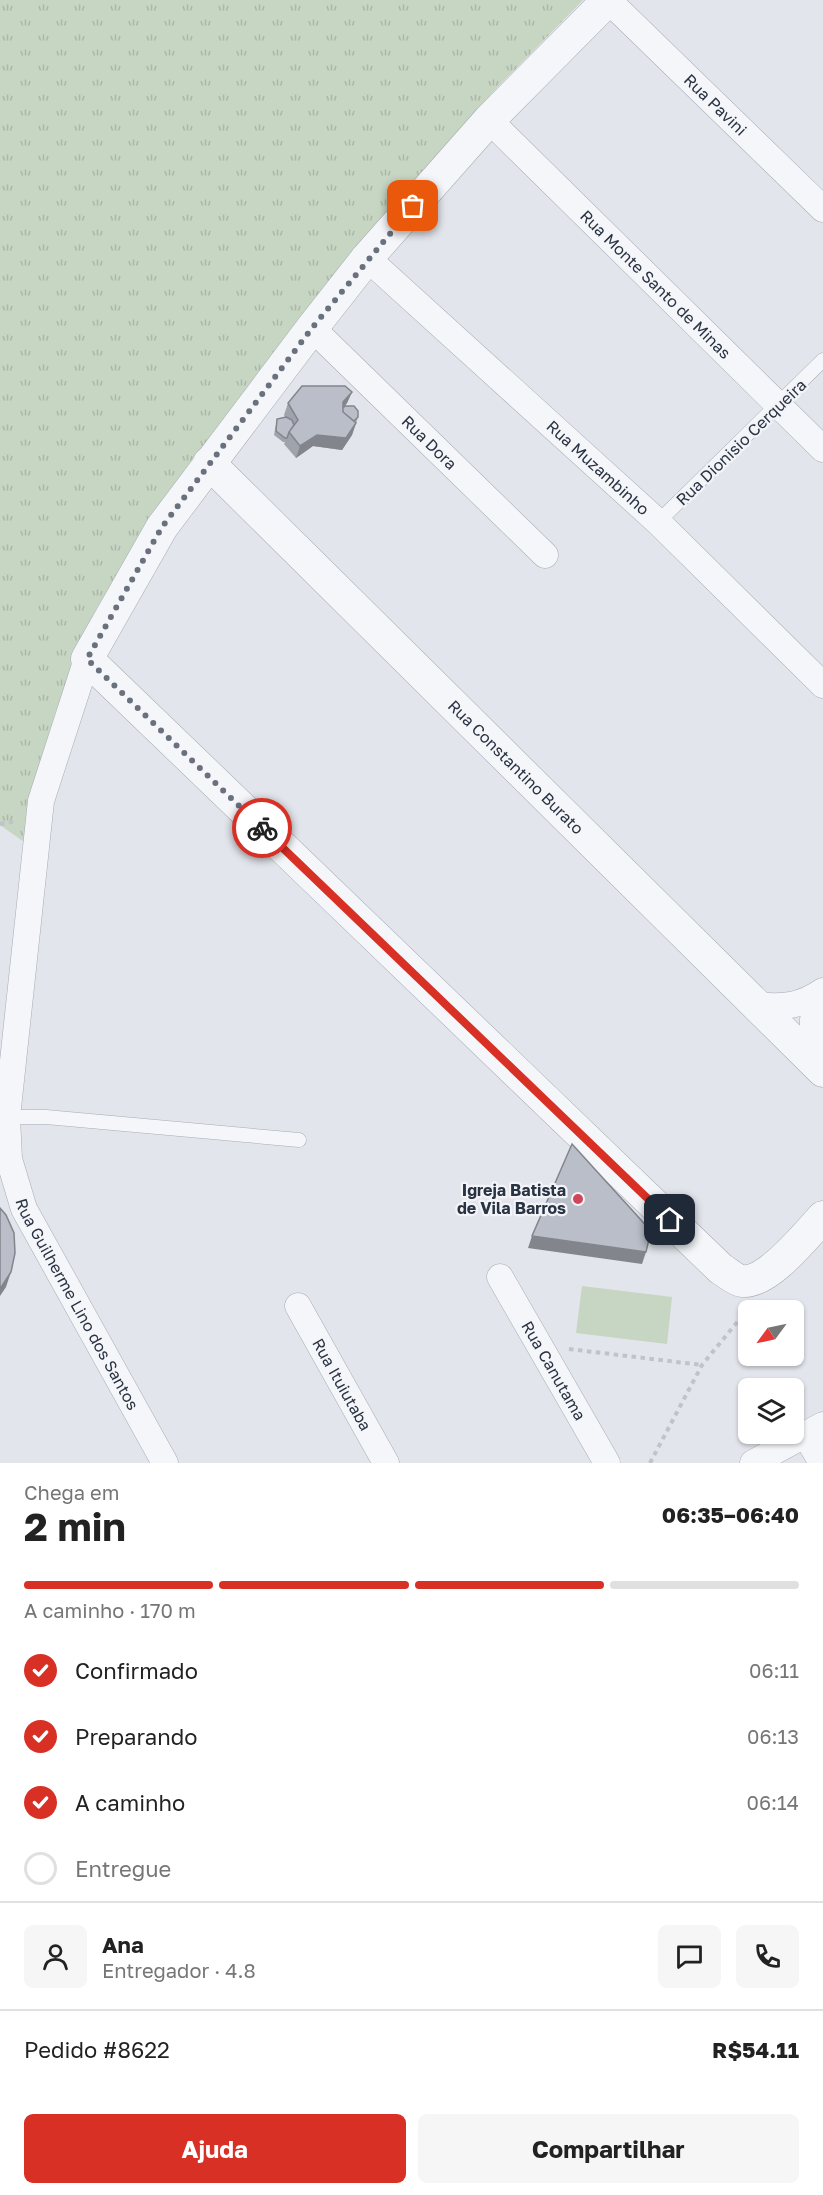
<!DOCTYPE html>
<html lang="pt">
<head>
<meta charset="utf-8">
<style>
  :root { --surface:#fff; --page:#f6f6f6; --text:#222; --muted:#767676; --line:#e0e0e0; --accent:#d93025 }
  body { margin:0; font-family:"Golos Text",sans-serif; background:var(--page); color:var(--text); height:100vh; display:flex; flex-direction:column; font-size:22px; white-space:nowrap }
  * { box-sizing:border-box; margin:0 }
  p { font-size:20px; color:var(--muted) }
  .icon { flex:none; width:33px; height:33px; fill:none; stroke:currentColor; stroke-width:2; stroke-linecap:round; stroke-linejoin:round }
  .map { position:relative; height:1463px; overflow:hidden }
  .sheet { display:flex; flex-direction:column; background:var(--surface); flex:1 }
  .sheet>* { flex:none }
  .needle { width:39px; rotate:237deg }
  .fabs { position:absolute; left:738px; top:1300px; display:grid; gap:12px }
  .fabs a { display:grid; place-items:center; width:66px; height:66px; border-radius:9px; background:var(--surface); box-shadow:0 2px 4px #0004; font-size:30px }
  .pin { position:absolute; display:grid; place-items:center; width:51px; height:51px; color:#fff; margin:-26px; border-radius:12px; box-shadow:0 3px 9px #0006 }
  .courier { position:absolute; display:grid; place-items:center; width:60px; height:60px; margin:-30px; border:4px solid #d93025; border-radius:50%; background:#fff; color:#222; box-shadow:0 2px 8px #0007 }
  .head em { font-style:normal; font-weight:700 }
  .head div { display:flex; flex-direction:column-reverse }
  .head { display:flex; align-items:center; justify-content:space-between; height:102px; padding:0 24px }
  h1 { font-size:39px; font-weight:700; line-height:45px }
  .bar { display:grid; grid-template-columns:repeat(4,1fr); gap:9px 6px; align-content:center; height:72px; padding:0 24px }
  .bar i { height:8px; border-radius:4px; background:var(--line) }
  .bar .selected { background:var(--accent) }
  .bar p { grid-column:span 4 }
  .line { display:flex; align-items:center; gap:15px; padding:0 24px; border-top:2px solid var(--line) }
  .line div { flex:1 }
  .round { display:grid; place-items:center; flex:none; width:63px; height:63px; border-radius:9px; background:var(--page) }
  ol { padding:0 24px; list-style:none }
  li { display:flex; align-items:center; gap:18px; height:66px }
  li p { margin-inline-start:auto }
  li .icon { padding:6px; border-radius:50%; background:var(--accent); color:#fff; stroke-width:4 }
  li:last-child { color:var(--muted) }
  li i { width:33px; height:33px; border:3px solid var(--line); border-radius:50% }
  .button { display:flex; gap:12px; margin-top:auto; padding:12px 24px }
  .button a { flex:1; height:69px; border-radius:9px; background:var(--accent); color:#fff; font-size:24px; font-weight:700; line-height:69px; text-align:center }
  .button a+a { background:var(--page); color:var(--text) }
  .map>svg:first-child { display:block }
</style>
</head>
<body>
<div class="map">
<svg width="823" height="1463" viewBox="0 0 823 1463">
  <defs>
    <pattern id="grass-tufts" width="24" height="20" patternUnits="userSpaceOnUse" patternTransform="scale(1.5)"><rect width="24" height="20" fill="#c7d5c3"/><path d="M3 7l-1-3M5 7V3M7 7l1-3M15 17l-1-3M17 17v-4M19 17l1-3" fill="none" stroke="#abb7a9"/></pattern>
  </defs>
  <rect width="100%" height="100%" fill="#e2e5eb"/>
  <path fill="url(#grass-tufts)" d="M0,0H583L493,92L386,214L185,469L96,609L54,716L27,844L0,825Z"/>
  <path fill="#c7d5c3" d="M582,1286L672,1297L667,1344L576,1333Z"/>
  <g fill="none" stroke-linecap="round" stroke-linejoin="round">
    <g stroke="#a7acb5" stroke-width="15">
      <path id="service" d="M658,522L823,360
        M7,1117H46L299,1140"/>
    </g>
    <g stroke="#a7acb5" stroke-width="27">
      <g id="minor">
        <path id="s1" d="M608,0L823,209"/>
        <path id="s2" d="M489,120L823,449"/>
        <path id="s3" d="M367,258L658,522L823,685"/>
        <path id="s4" d="M312,328L545,555"/>
        <path id="s5" d="M87,659L41,801L7,1117L9,1159L24,1209L165,1463"/>
        <path d="M757,1005C784,1008 801,1006 823,991"/>
        <path d="M812,1061L813,1020L823,998"/>
        <path id="s6" d="M500,1277L607,1463"/>
        <path id="s7" d="M298,1306L386,1463"/>
        <path d="M805,1434L822,1463"/>
        <path d="M753,1463L823,1425"/>
      </g>
    </g>
    <g stroke="#a7acb5" stroke-width="33">
      <g id="tertiary">
        <path d="M608,0L489,120L367,258L312,328L162,527L87,659L721,1269C728,1273 735,1280 742,1281C768,1284 806,1235 823,1217"/>
        <path id="s8" d="M209,463L823,1071"/>
      </g>
    </g>
    <path stroke="#c0c3ca" stroke-width="4" stroke-dasharray="4.5 4.5" stroke-linecap="butt" d="M0,824L17,821
      M569,1349L702,1365
      M650,1463L702,1365L743,1315L747,1306"/>
    <use href="#service" stroke="#f5f6f9" stroke-width="14"/>
    <use href="#minor" stroke="#f5f6f9" stroke-width="26"/>
    <use href="#tertiary" stroke="#f5f6f9" stroke-width="32"/>
  </g>
  <path fill="#9fa3ac" d="M352,392L347,403L345,406L358,417L352,435L342,450L313,446L296,458L284,444L285,442H283L274,435L277,419L285,417L284,415L288,403Z"/>
  <path fill="#82858c" d="M352,392L347,403L340,412L343,402Z
    M356,423L352,435L342,450L313,446L296,458L300,446L317,435Z
    M532,1236L646,1252L642,1264L528,1248Z
    M11,1272L6,1287L0,1296V1289Z"/>
  <path fill="#b9bec8" stroke="#82858c" stroke-width="1.5" d="M302,386H345L352,392L343,402V412L356,423L346,438L317,435L300,446L289,432L298,420L288,403Z
    M345,406H354L358,411V417L354,421L343,412V408Z
    M286,417L292,420L294,425L289,432L287,438H285L276,431L277,419Z
    M572,1144L651,1231L646,1252L532,1236Z
    M0,1208L6,1215L14,1233L15,1253L11,1272L0,1289Z"/>
  <g fill="none" stroke-linecap="round" stroke-linejoin="round">
    <path stroke="#6a717e" stroke-width="6" stroke-dasharray="0 10.8" d="M262,828L87,659L162,527L312,328L413,206"/>
    <path stroke="#d93025" stroke-width="8" d="M262,828L670,1220"/>
  </g>
  <circle fill="#d24558" stroke="#f2f4f8" stroke-width="2" cx="578" cy="1199" r="6"/>
  <g text-anchor="middle" stroke-width="4.5" stroke-linejoin="round" paint-order="stroke">
    <g font-size="16" fill="#293343" stroke="#f2f4f8">
      <text dy="6" stroke="none"><textPath href="#s1" startOffset="150">Rua Pavini</textPath></text>
      <text dy="6" stroke="none"><textPath href="#s2" startOffset="234">Rua Monte Santo de Minas</textPath></text>
      <text dy="6" stroke="none"><textPath href="#s4" startOffset="164">Rua Dora</textPath></text>
      <text transform="translate(741 442) rotate(-44)" y="6">Rua Dionisio Cerqueira</text>
      <text dy="6" stroke="none"><textPath href="#s3" startOffset="312">Rua Muzambinho</textPath></text>
      <text dy="6" stroke="none"><textPath href="#s8" startOffset="432">Rua Constantino Burato</textPath></text>
      <text dy="6" stroke="none"><textPath href="#s5" startOffset="670">Rua Guilherme Lino dos Santos</textPath></text>
      <text dy="6" stroke="none"><textPath href="#s6" startOffset="108">Rua Canutama</textPath></text>
      <text dy="6" stroke="none"><textPath href="#s7" startOffset="90">Rua Ituiutaba</textPath></text>
    </g>
    <g font-size="16" font-weight="bold" fill="#293343" stroke="#f2f4f8" text-anchor="end">
      <text x="566" y="1196">Igreja Batista<tspan x="566" dy="18">de Vila Barros</tspan></text>
    </g>
  </g>
</svg>
<div class="fabs">
<a><svg class="needle" viewBox="-14 -14 28 28"><path d="M0-13l5 13h-10z" fill="#e53935"/><path d="M0 13l5-13h-10z" fill="#767676"/></svg></a>
<a><svg class="icon" aria-label="layers" viewBox="0 0 24 24"><path d="M12 4l9 5-9 5-9-5zM3 14l9 5 9-5"/></svg></a>
</div>
<div class="pin" style="left:413px;top:206px;background:#ea580c"><svg class="icon" aria-label="bag" viewBox="0 0 24 24"><path d="M5 8h14l-1 12H6zM9 8a3 3 0 0 1 6 0"/></svg></div>
<div class="pin" style="left:670px;top:1220px;background:#1f2937"><svg class="icon" aria-label="home" viewBox="0 0 24 24"><path d="M3 11l9-7 9 7M6 9v11h12V9"/></svg></div>
<div class="courier" style="left:262px;top:828px"><svg class="icon" aria-label="bike" viewBox="0 0 24 24"><circle cx="6" cy="16" r="4"/><circle cx="18" cy="16" r="4"/><path d="M6 16l4-8h5l3 8M10 8l3 8H6M13 5h3"/></svg></div>
</div>
<section class="sheet">
<div class="head"><div><h1>2 min</h1><p>Chega em</p></div><em>06:35–06:40</em></div>
<div class="bar"><i class="selected"></i><i class="selected"></i><i class="selected"></i><i></i><p>A caminho · 170 m</p></div>
<ol>
<li><svg class="icon" aria-label="check" viewBox="0 0 24 24"><path d="M5 12l5 5 9-10"/></svg>Confirmado<p>06:11</p></li>
<li><svg class="icon" aria-label="check" viewBox="0 0 24 24"><path d="M5 12l5 5 9-10"/></svg>Preparando<p>06:13</p></li>
<li><svg class="icon" aria-label="check" viewBox="0 0 24 24"><path d="M5 12l5 5 9-10"/></svg>A caminho<p>06:14</p></li>
<li><i></i>Entregue</li>
</ol>
<div class="line" style="height:108px"><a class="round"><svg class="icon" aria-label="person" viewBox="0 0 24 24"><circle cx="12" cy="8" r="4"/><path d="M4 21q1-7 8-7t8 7"/></svg></a><div><b>Ana</b><p>Entregador · 4.8</p></div><a class="round"><svg class="icon" aria-label="chat" viewBox="0 0 24 24"><path d="M4 5h16v11H9l-5 4z"/></svg></a><a class="round"><svg class="icon" aria-label="phone" viewBox="0 0 24 24"><path d="M5 4h4l2 5-3 2q2 4 5 5l2-3 5 2v4C11 20 4 13 5 4z"/></svg></a></div>
<div class="line" style="height:78px"><div>Pedido #8622</div><b>R$54.11</b></div>
<div class="button"><a>Ajuda</a><a>Compartilhar</a></div>
</section>
</body>
</html>
